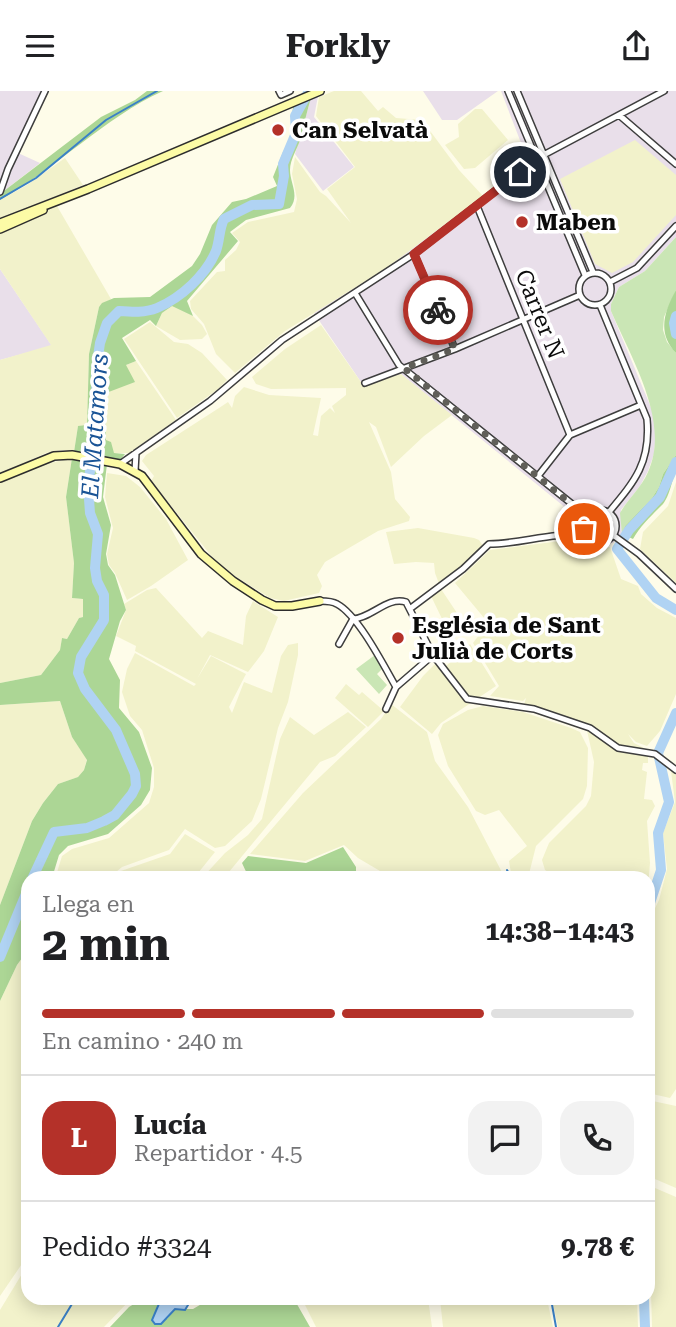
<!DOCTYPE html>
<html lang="es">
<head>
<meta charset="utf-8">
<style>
  :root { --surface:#fff; --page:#f2f2f2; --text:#202124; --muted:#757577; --line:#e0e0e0; --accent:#b43129 }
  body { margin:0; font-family:"Roboto Serif",serif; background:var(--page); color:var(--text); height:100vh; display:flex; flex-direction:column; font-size:26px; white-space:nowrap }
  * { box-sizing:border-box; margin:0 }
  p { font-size:23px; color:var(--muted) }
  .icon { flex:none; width:38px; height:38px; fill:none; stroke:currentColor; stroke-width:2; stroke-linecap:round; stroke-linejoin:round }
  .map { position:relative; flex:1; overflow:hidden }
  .panel { position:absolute; left:21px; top:780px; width:634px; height:434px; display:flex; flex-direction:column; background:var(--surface); border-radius:21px; box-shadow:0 4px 18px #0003 }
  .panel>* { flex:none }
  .pin { position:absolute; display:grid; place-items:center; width:60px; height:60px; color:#fff; margin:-30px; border:4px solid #fff; border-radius:50%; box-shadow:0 2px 7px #0007 }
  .courier { position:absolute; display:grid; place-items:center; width:70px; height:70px; margin:-35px; border:5px solid #b43129; border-radius:50%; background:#fff; color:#222; box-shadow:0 2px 9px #0007 }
  .overview em { font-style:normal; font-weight:700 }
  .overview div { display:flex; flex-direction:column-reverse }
  .overview { display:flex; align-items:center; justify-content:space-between; height:119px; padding:0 21px }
  h1 { font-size:46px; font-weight:700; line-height:52px }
  .bar { display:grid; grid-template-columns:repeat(4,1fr); gap:10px 7px; align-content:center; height:84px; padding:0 21px }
  .bar i { height:9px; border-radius:5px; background:var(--line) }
  .bar .on { background:var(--accent) }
  .bar p { grid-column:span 4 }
  .line { display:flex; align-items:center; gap:18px; padding:0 21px; border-top:2px solid var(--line) }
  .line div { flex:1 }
  .round { display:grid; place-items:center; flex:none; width:74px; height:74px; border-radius:21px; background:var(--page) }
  header { display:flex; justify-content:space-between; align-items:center; height:91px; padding:0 21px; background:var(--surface); font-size:32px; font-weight:700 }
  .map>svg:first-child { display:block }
</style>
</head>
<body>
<header><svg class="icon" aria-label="menu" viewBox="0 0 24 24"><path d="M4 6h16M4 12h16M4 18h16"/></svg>Forkly<svg class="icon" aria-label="share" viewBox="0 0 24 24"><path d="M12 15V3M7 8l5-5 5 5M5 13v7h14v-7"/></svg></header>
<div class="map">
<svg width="676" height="1236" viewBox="0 0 676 1236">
  <rect width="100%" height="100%" fill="#fefce9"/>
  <path fill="#e9dfea" d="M0,0H46L18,62L40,72L0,103Z
    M423,0H498L457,29H442Z
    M501,0H676V146L645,180L619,196L611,213V220L652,319L656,342L654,363L648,380L640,395L621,419L622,443L613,452L596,455L583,449L577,426L401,283L363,294L314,222L385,178L528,70Z
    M318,5L314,26L354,76L323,100L295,63L311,7Z
    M0,178L52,255L0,269Z"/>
  <path fill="#f2f2cb" d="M334,0H361L378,20L383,16L396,27L422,29L459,79L483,105L385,178L285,240L235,282L216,263L204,233L191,218L190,210L217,181L225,180V169L236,159L240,151L232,142L248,131L294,121L297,108L292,83L295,66L320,101L326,105L351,132L327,98L355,76L316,25L319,6Z
    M475,18H482L508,49L475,77L464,78L445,54L459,46L458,33Z
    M635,49L676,84V124L633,171L612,182L595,173L560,88Z
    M65,67L83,94L0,129V109L27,94Z
    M57,115L111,208L99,216L89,263L87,335H78L74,361L63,359L46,362L0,383V269L51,254L0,178V140Z
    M173,214L193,225L202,234L207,243L202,248L180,249L156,235L162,222Z
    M150,231L174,251L188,253L202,262L227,289L217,299L177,327L124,248Z
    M321,234L363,294L401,283L452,324L424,345L391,376L376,336L369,331L391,381L395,408L410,426L409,430L378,440L325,471L317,484L322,495L319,502L284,510L270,507L228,481L213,467L151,390L154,385L142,370L146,364L219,317L228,311L232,317L235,305L244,296L269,304L321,307L313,344L318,345L321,325L330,317L335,322L332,315L346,304V297L271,298L256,293L252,286L285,258Z
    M136,270L176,329L129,362H114L106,349V302L126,274Z
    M72,367L66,406L74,472L72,507L83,508V526L79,527L67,548L62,547L60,559L41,584L0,592V392L41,374Z
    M107,382L126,385L140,396L166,428L188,469L151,495L127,509L115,482L109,474L107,463L113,437L105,406Z
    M676,391V492L640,458L643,441L668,415Z
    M418,437L474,447L479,449L486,459L468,477L441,498L463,531L440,547L435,539L444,532L431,505L441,498L435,482L434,472L416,471L394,473L386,441Z
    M576,448L595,457L610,456L621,488L638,495L641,503L657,517L676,527V603L673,610L660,640L647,655L636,651L628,643L634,652L648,659V672H643L642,679L647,681L644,708L652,709L655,715L647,730L650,772L648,796V788L557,787L545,779L542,769L549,752L586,715L591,705L594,671L586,635L524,614L526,607L523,610L490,605L499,595L473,552L485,536V528L455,492L490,459Z
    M156,497L202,547L208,540L243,554L246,525L253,510L278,526L264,560L248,581L210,564L197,588L211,565L246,583L229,616L232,622L244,591L272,602L281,565L288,554L298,552V564L288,611L278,637L261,708L252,730L225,755L215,757L185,738L169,759L122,776L109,787L55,788L62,765L72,758L109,747L149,712L154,696V677L142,639L130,625L122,601L127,578L135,562L194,595L196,593L135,560L136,555L116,545L126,519L124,513L147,499Z
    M470,553L496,595L441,632L432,643L400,616L423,585L438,570L444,577Z
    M346,593L359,604L362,601L384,620L368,636L335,607Z
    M60,610L72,646L87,668L84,679L78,686L58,693L43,712L32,730L0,814V614Z
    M391,613L427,641L435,670L468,716L505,787H388L380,780L358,767L344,754L305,770L250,763L303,702L381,628Z
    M483,615L523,621L571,637L580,641L588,657L587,695L583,708L536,755L528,787H515L511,782L509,770L527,755L499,719L485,724L476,720L448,675L438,644L443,633L468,619Z
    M348,621L366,636L335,665L320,671L224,787H202L225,762L248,744L262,728L280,648L290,626L314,644Z
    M671,680L676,684V998L670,1007L648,1002V832L659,809L667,778L663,742L675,711Z
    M185,743L215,761L194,787H115L121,780L170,763Z
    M28,859V1164L0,1205V910L17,874Z
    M648,1009L676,1015V1097L648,1085Z
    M648,1094L676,1106V1236H652Z
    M28,1173V1208H131L104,1236H0V1219Z
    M302,1208H428L432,1236H316Z
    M440,1208H547L553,1236H443Z
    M552,1208H637L638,1236H558Z"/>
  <path fill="#cae6b5" d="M676,146V199L664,226L663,239L667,251L676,262V364L663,383L659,396L652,407L625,435L622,443L620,422C628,408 641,397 648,381C671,331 631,267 611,220V213L619,196L645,180Z
    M375,564L383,577L377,583L387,594L379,603L356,578Z"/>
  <path fill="#acd695" d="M147,0H163C104,27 57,77 0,109V103L101,26L135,9Z
    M311,7C307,20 304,33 301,46C298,57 290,68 290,79C290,92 300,105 290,117L246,129L230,141L238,150L187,210L193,225L172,215L162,222L156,235L150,229L122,247L136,270L126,274L135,291L106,302V349L111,351L114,362L125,363L120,369L74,361L78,335L87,334L89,263L99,216L102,212L114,207L150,206L192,175L200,163L212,134L232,111L246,108L277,95L273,86L283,61L290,51L293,15Z
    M676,199V262C657,242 664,221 676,199Z
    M676,364C676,377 671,403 663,413C652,424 641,434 633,448L622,443L625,435L652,407L659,396L663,383Z
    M72,367L107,373L103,406L111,434L106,463L108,474L115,484L126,519L120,530L109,568L120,589L119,617L139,641L143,652L152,677L150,699L141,714L108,743L68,755L59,764L52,787L28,788V859L17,874L0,910V814L32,730L43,712L58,693L78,686L84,679L87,669L72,646L60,610L0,614V592L41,584L60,559L62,547L67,548L79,527L83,526V508L72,507L74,472L66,406Z
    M343,756L356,776V787H249L242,772L248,765L306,772Z
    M142,1208L160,1209L152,1229L167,1228L175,1218H193L210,1208H294L310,1236H110L129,1216Z"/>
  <path fill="#b0d3f3" stroke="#3a81c7" stroke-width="2" d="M161,1208H184L188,1214L185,1219L175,1218L161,1233H155L152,1229Z"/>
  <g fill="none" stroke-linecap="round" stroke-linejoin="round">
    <path stroke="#3a81c7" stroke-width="2" d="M0,108L36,87L106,29L157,0
      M507,779L512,788
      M551,1208L556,1236
      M58,1236L75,1208"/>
    <path stroke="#b0d3f3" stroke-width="10" d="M676,225L674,232L676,243
      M676,371L660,406L629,439L617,458L656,507L676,519
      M32,788L54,741L87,737L104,730L115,724L132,703L136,695L135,683L116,639L85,598L78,582L81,566L104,529V504L97,490L95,477L98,443L90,422L88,394L97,332L96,280L100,252L107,232L119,220C132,221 145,222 157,217C181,207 206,184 216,160C220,149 219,138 224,128L252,114L279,113L284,85L283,73L296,42L295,25L309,0
      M648,818L661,779L658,742L669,711L658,662L676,622
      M0,866L28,798
      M644,1208L645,1236"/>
    <g stroke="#3e3e3e" stroke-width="8">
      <path id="street" d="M279,0L281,4L290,0
        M508,0L585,184
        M517,0L593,181
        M619,24L676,73
        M0,101L8,78L45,0
        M477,115L570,344
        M414,163L455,258
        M579 198a16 16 0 1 1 32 0a16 16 0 1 1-32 0Z
        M610,191L637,177L676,135
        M355,202L399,274L587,425
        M600,214L647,328C651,371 635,390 609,421
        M365,292L455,258L580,204
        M120,373L210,310L282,249L414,163L536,68L664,0
        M135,380L136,362
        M538,385L570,344L641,314
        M584 435a16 16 0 1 1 32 0a16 16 0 1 1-32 0Z
        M613,444L639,463L676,498
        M320,510C325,510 332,510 337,513C358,524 384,575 396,596L433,564
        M411,517L463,478L489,453C522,453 553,440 587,445
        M339,553L353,528C372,527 387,505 406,511L433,564L467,608L534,618L590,637L618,657L655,663L676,679
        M386,618L396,596"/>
    </g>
    <g stroke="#2d2d2d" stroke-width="10">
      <path id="secondary" d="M0,132L88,98L320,0
        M0,138L43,119
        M0,387L54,365L72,364L120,373L142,385L201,463L233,490L262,509L275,515H292L320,510"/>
    </g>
    <use href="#street" stroke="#fff" stroke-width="5"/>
    <use href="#secondary" stroke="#fcfba6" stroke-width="7"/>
  </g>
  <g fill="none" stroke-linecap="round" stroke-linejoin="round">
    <path stroke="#605f59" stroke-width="7" stroke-dasharray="0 12.6" d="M438,219L455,258L404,277L586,425L584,438"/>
    <path stroke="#b43129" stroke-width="9" d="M438,219L414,163L520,81"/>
  </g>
  <g fill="#b43129" stroke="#fff" stroke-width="2.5">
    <circle cx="278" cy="39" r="7"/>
    <circle cx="522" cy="131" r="7"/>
    <circle cx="398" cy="547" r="7"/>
  </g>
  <g text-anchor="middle" stroke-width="7" stroke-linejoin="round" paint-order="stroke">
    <g font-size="23" font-weight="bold" fill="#0b0b0b" stroke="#fff" text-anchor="start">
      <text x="292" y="47">Can Selvatà</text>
      <text x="536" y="139">Maben</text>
      <text x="412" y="542">Església de Sant<tspan x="412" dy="26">Julià de Corts</tspan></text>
    </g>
    <g font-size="23" fill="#0b0b0b" stroke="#fff">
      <text transform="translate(540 223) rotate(68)" y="8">Carrer N</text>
    </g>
    <g font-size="24" font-style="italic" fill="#1a5496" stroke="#fff">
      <text transform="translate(95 335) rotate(-86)" y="8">El Matamors</text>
    </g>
  </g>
</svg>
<div class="pin" style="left:584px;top:438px;background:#ea580c"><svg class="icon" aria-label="bag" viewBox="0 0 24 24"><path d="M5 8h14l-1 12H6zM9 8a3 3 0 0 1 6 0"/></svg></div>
<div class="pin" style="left:520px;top:81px;background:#1f2937"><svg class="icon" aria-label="home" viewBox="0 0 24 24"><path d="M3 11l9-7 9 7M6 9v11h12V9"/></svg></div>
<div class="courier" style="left:438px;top:219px"><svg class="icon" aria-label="bike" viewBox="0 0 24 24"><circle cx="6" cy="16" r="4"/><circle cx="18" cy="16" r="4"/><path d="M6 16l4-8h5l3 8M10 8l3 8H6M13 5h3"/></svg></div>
<section class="panel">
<div class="overview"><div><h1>2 min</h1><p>Llega en</p></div><em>14:38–14:43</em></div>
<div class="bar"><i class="on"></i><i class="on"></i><i class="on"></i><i></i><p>En camino · 240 m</p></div>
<div class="line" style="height:126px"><b class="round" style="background:var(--accent);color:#fff">L</b><div><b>Lucía</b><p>Repartidor · 4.5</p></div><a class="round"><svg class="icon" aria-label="chat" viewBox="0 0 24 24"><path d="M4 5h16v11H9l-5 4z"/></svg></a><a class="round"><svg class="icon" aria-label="phone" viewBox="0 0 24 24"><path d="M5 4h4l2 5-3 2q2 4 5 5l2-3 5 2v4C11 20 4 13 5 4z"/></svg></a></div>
<div class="line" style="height:91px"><div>Pedido #3324</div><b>9.78 €</b></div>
</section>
</div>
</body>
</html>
